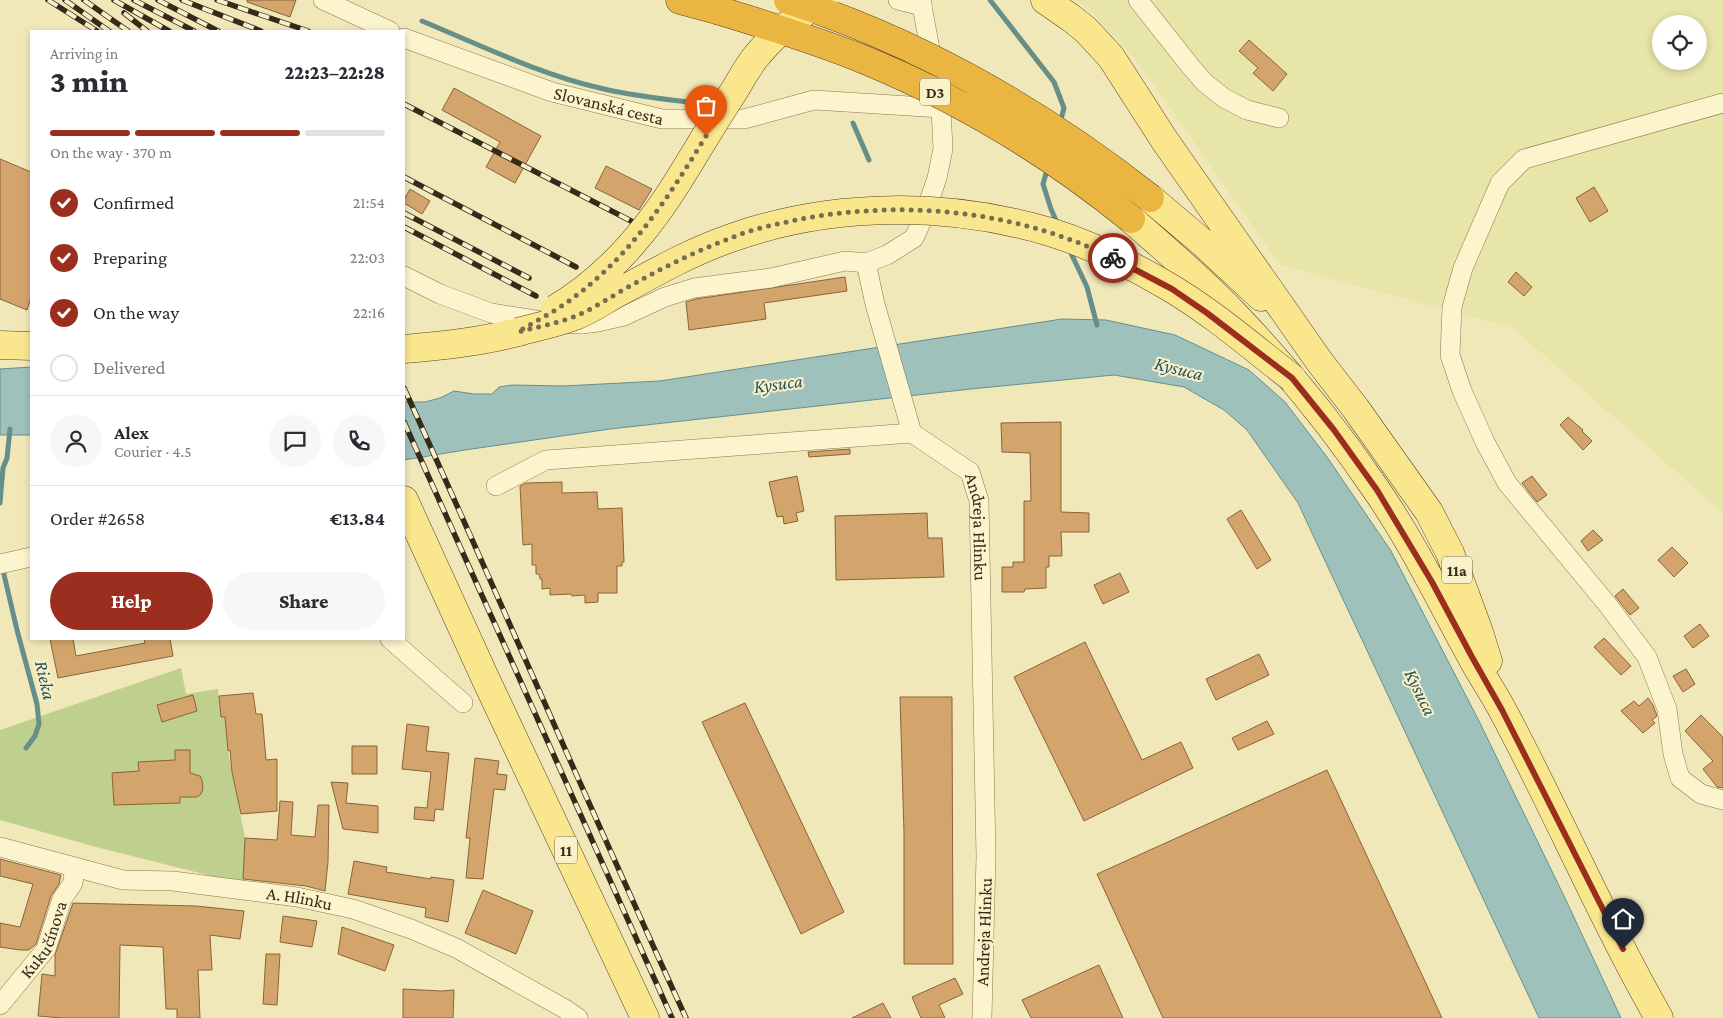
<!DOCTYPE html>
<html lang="en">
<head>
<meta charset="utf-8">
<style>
  :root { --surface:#fff; --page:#f7f7f7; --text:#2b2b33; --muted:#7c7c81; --line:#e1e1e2; --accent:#9c2e1f }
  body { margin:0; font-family:"Crimson Pro",serif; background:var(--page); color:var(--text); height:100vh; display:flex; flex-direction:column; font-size:19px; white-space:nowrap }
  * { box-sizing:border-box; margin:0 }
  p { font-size:16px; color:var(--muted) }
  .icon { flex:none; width:28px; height:28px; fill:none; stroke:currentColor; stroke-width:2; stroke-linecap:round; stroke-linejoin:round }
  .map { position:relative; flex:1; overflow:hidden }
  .sheet { position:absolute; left:30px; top:30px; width:375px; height:610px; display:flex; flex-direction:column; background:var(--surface); border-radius:0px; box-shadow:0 2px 8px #0003 }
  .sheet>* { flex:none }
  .tools { position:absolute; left:1652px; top:15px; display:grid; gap:10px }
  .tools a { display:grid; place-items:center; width:55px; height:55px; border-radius:50%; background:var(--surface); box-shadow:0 2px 8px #0003; font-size:25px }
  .pin { position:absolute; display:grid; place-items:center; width:42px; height:42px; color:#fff; margin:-51px -21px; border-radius:50% 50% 50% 0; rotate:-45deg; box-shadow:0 0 5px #0007 }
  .pin .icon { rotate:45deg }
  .courier { position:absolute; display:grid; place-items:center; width:50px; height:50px; margin:-25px; border:4px solid #9c2e1f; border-radius:50%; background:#fff; color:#222; box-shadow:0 1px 6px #0007 }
  .head em { font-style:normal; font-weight:800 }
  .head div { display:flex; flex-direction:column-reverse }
  .head { display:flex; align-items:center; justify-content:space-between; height:85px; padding:0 20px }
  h1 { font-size:32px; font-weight:800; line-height:38px }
  .bar { display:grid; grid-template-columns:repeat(4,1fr); gap:8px 5px; align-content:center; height:60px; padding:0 20px }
  .bar i { height:6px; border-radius:4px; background:var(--line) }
  .bar .on { background:var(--accent) }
  .bar p { grid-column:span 4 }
  .line { display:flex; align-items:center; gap:12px; padding:0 20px; border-top:1px solid var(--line) }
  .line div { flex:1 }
  .round { display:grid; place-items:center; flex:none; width:52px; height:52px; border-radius:26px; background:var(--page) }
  ol { padding:0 20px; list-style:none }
  li { display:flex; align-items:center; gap:15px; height:55px }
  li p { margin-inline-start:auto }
  li .icon { padding:5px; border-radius:50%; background:var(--accent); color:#fff; stroke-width:4 }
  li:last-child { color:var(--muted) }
  li i { width:28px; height:28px; border:2px solid var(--line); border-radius:50% }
  .cta { display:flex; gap:10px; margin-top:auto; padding:10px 20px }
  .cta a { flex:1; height:58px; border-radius:30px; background:var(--accent); color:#fff; font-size:20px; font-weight:800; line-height:58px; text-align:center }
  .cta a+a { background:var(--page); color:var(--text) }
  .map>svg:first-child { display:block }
</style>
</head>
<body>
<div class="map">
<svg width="1723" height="1018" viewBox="0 0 1723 1018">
  <rect width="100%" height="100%" fill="#f1e8ba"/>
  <path fill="#e7e5a7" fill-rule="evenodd" d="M1072,0H1723V513L1513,328L1280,265L1140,65L1088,8ZM1661,24H1699V61H1661Z"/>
  <path fill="#bfcf8e" d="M181,668L186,694L218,689L221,717H225L228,751L245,838L243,884L96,847L0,820V730Z"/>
  <path fill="#9fc1bc" stroke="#668f8a" d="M1062,319L1106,320L1175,335L1249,370L1285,402L1327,457L1391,551L1478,719L1564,896L1621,1018H1539L1298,503L1247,430L1224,410L1184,387L1114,375L971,389L610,429L465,450L404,460V402H425L440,398L454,391L474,394H492L499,387L512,385L563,386L660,381Z
    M31,367V435H0V369Z"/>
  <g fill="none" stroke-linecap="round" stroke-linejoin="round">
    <path stroke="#668f8a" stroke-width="5" d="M990,0L1054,82L1064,108L1060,123
      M422,21C482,46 541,75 604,89C638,97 672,100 706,104
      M853,123L869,160
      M1048,167L1043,184L1051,209L1058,225
      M1069,249L1087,287L1097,325
      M0,503L3,468L7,458L10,429
      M2,566L17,630L37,704L39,724L35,736L26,748"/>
  </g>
  <path fill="#d3a56c" stroke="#8a6337" d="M247,0H296L290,17L247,2Z
    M1249,40L1287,74L1273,91L1253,73L1258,68L1239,51Z
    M454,88L541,136L515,183L486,167L500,142L442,110Z
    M0,159L31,172V298L27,310L0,299Z
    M606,166L652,189L639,210L595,188Z
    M1594,187L1608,211L1590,222L1576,198Z
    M410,189L430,201L422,214L404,203V200Z
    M1516,272L1532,287L1524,296L1508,282Z
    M845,277L847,291L764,303L766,319L689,330L686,302L696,299Z
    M1568,417L1583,430L1582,431L1592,441L1583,450L1560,425Z
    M1061,422V512L1089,513V532H1061L1062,556H1049V567H1046V588L1025,589L1024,592H1002V567H1013V562H1024V501H1031L1030,453L1002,452L1001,423Z
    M850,449V454L809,457L808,452Z
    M797,476L804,511L796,513L798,521L784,524L783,516L777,517L769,482Z
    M1532,476L1547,495L1537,502L1522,483Z
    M562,482V493L597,492L598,509L622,508L624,562H622V566H617V593H598V602L585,603V595L572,596L571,594L550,595V588L542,589V579H540L539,574H536V565H532V544L523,545L520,486L526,483Z
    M1241,510L1271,560L1257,569L1227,519Z
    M927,513L928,538H942L944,577L836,580L835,516Z
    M1593,530L1603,540L1588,551L1581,541Z
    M1672,547L1688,563L1674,577L1658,560Z
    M1120,573L1129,592L1103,604L1094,585Z
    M1623,589L1639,608L1630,615L1615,596Z
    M1700,624L1709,636L1693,648L1684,636Z
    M1604,638L1631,666L1621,675L1594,647Z
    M50,639H73L76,656L145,643L144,639H170L173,656L58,678Z
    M1085,642L1142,760L1181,742L1193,768L1084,821L1014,677Z
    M1259,654L1269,675L1216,700L1206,679Z
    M1686,669L1695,684L1683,692L1673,676Z
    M253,693L256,714H262L266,760L277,759V811L241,814L232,772L230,750L228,751L225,717H221L219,696Z
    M193,695L197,711L162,722L157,705Z
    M900,697H952L953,964H904V833Z
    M1648,698L1653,705L1657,716L1652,720L1655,723L1643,733L1621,711L1634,701L1639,706Z
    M745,703L844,912L801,934L702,722Z
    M1701,715L1723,737V788L1717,787L1703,769L1713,761L1685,731Z
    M1267,721L1274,734L1238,750L1232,738Z
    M407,724L429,727L426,751L449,753L443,810L435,809L434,821L414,819L415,807L427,808L431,772L402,769Z
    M352,746H377V774H352Z
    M175,750H190V773L200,776L202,780L203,789L201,794L197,797H180V803L114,805L112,773L139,771L138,762L175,760Z
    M475,758L499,761L497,774L507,775L505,790L494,789L483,879L466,878L470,838H466Z
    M1327,770L1442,1018H1163L1097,874Z
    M331,782L348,783L346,803L378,806V833L343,829Z
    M280,801L293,802L291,835L315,837L318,805H329L328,862L325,891L306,886L243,879L245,838L277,840Z
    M0,859L61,875L59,884L51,896L36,944L29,950H20L0,947V923L20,927L33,884L0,876Z
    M354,861L387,867L386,872L431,879V877L454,880L448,922L425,917L426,908L348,894Z
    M483,890L533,911L516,954L465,933Z
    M73,903L196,906L244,911L240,939L210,935L212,970H198L200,1018H177V1009H166L163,947L120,945L119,1018H62L38,1016L42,974L55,976V955Z
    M283,916L317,921L312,947L280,942Z
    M342,927L394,945L385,971L338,954Z
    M266,954H280L277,1005L263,1004Z
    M1099,965L1123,1018H1031L1022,1000Z
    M955,978L963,994L939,1005L945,1018H921L912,997Z
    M403,989L441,991L454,990L453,1018H403Z
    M883,1003L891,1018H852Z"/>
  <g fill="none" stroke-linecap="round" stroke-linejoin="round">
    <g stroke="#897753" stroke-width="20">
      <g id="minor">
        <path d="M323,0L390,31"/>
        <path d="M898,0L922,6"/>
        <path d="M1138,0L1191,67L1205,83L1224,98L1247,110L1279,118"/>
        <path id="s1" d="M404,38L552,92L662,119H744L814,100L941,108"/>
        <path d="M1723,103L1524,159L1500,183L1463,268L1452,307L1450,355L1462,391L1485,442L1507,483L1607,604L1647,657L1667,709L1673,754L1680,778L1701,794L1723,800"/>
        <path id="s2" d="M866,263L875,304L912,433L970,472L979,501L986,856L982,1018"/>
        <path d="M404,276L440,294L491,313L554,323L582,324L598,322L624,316L665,297L694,288L771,278L845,261L866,263L887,255L914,238L924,216L937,178L943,149L941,108L922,6V0"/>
        <path d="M496,486L546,460L912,433"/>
        <path d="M0,564L31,557"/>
        <path d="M390,639L463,703"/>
        <path id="s3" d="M0,847L123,880L173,881L297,897L353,909L411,929L456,948L565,1009L578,1018"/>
        <path id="s4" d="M0,1005L46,949L62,899L73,883L74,876L71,867"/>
      </g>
    </g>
    <g stroke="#564328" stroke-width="29">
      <path id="primary" d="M1045,0L1071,18L1086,30L1111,57L1165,141L1319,361L1356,409L1429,512L1450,553L1479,632L1488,661
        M1150,198L1202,242L1261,297
        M1131,219C1166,250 1202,280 1234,314C1286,368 1333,426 1375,488C1412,541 1440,600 1471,656C1481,675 1493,692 1503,711C1557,812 1602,918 1659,1018
        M0,345L31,346
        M404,349C443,346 480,342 518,332
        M404,500L487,682L645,1018"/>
    </g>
    <g stroke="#564328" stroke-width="29">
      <path id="motorway" d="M680,0L717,10"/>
    </g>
    <use href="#minor" stroke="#fcf4cd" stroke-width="19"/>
    <use href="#primary" stroke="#f9e68d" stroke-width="28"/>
    <use href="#motorway" stroke="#eab641" stroke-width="28"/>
    <g stroke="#362b19" stroke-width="5.5">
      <path id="rail" d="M48,0L97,31
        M65,0L109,31
        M84,0L128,31
        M114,0L169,31
        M134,0L194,31
        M158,0L218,31
        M182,0L261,31
        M217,0L308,31
        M124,13L147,31
        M404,104L635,223
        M404,177L576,267
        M404,213L529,278
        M404,227L536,296
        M404,388C499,597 590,809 686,1018
        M404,422L672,1018"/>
    </g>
    <use href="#rail" stroke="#f8f1ca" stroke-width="4" stroke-dasharray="11" stroke-linecap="butt"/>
    <g stroke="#564328" stroke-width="29" stroke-linecap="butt">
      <path id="primary-bridge" d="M555,309C608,278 648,230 680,178C698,149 715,120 734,91C742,78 749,64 759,53C777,32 800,14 824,0
        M518,332C536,327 557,323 575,316C591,310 607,298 623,290C659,270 695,250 734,237C834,202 949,202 1050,232C1092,245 1132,265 1169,287C1213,313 1252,347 1292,378"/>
    </g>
    <g stroke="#564328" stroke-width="29" stroke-linecap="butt">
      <path id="motorway-bridge" d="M788,0C919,42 1042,113 1150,198
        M717,10C767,25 816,40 865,60C960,99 1051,154 1131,219"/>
    </g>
    <use href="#primary-bridge" stroke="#f9e68d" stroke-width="28"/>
    <use href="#motorway-bridge" stroke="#eab641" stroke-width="28"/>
  </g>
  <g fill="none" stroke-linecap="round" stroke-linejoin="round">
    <path stroke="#776d51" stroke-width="5" stroke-dasharray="0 9" d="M706,136C668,198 632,254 573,298C556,311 536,321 518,332C537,327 558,323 576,316C597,307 618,292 639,281C668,265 699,250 731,238C751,229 774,225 796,220C902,199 1016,210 1113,258"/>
    <path stroke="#9c2e1f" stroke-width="6" d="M1113,258L1172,289L1207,313L1292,378L1334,430L1377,490L1432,582L1472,657L1502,710L1623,949"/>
  </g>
  <g text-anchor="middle" stroke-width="4" stroke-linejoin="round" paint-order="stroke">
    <g fill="#f8f1ca" stroke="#70664e" stroke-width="1">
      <rect x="920" y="78.5" width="30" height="27" rx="4"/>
      <rect x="1442" y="556.5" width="30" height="27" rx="4"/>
      <rect x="555" y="836.5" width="22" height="27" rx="4"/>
    </g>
    <g font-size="16" font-weight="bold" fill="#362b19">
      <text x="935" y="98">D3</text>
      <text x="1457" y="576">11a</text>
      <text x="566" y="856">11</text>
    </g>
    <g font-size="18" fill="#362b19" stroke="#f8f1ca">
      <text dy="6" stroke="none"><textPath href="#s1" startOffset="216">Slovanská cesta</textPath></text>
      <text dy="6" stroke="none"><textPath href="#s2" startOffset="302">Andreja Hlinku</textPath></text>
      <text dy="6" stroke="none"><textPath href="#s3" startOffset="305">A. Hlinku</textPath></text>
      <text transform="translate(984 932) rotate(-88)" y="6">Andreja Hlinku</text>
      <text dy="6" stroke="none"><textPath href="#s4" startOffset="80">Kukučínova</textPath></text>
    </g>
    <g font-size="19" font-style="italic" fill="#275458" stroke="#f8f1ca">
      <text transform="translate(1179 368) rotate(14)" y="7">Kysuca</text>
      <text transform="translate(778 383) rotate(-7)" y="7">Kysuca</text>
      <text transform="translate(46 680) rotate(77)" y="7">Rieka</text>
      <text transform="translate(1421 692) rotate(64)" y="7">Kysuca</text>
    </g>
  </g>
</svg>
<div class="tools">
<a><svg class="icon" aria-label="locate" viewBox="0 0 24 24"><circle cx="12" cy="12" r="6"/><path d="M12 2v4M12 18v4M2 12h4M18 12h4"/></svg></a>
</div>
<div class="pin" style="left:706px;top:136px;background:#ea580c"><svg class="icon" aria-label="bag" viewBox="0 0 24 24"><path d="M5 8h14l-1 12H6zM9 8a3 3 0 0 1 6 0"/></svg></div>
<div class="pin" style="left:1623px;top:949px;background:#1f2937"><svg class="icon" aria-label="home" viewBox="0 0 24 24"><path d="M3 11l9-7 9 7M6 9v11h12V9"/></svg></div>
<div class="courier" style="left:1113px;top:258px"><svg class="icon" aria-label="bike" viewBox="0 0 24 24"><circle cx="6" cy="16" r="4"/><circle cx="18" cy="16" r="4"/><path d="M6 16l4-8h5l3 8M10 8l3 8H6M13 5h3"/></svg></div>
<section class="sheet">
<div class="head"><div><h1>3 min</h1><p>Arriving in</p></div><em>22:23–22:28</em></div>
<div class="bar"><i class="on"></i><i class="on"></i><i class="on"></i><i></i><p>On the way · 370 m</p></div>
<ol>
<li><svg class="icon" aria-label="check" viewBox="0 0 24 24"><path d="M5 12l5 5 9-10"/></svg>Confirmed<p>21:54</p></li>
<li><svg class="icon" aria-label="check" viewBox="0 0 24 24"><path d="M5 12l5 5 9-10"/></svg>Preparing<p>22:03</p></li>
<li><svg class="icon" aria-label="check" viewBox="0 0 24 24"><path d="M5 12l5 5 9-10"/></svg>On the way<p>22:16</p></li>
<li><i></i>Delivered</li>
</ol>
<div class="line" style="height:90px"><a class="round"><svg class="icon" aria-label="person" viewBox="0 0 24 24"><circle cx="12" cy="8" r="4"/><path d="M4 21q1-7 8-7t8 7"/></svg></a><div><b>Alex</b><p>Courier · 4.5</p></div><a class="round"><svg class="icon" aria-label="chat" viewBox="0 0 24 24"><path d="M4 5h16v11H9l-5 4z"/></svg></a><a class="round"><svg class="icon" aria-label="phone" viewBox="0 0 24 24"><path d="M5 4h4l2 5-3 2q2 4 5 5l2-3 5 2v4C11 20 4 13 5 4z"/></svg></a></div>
<div class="line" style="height:65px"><div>Order #2658</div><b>€13.84</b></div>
<div class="cta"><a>Help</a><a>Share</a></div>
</section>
</div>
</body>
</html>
